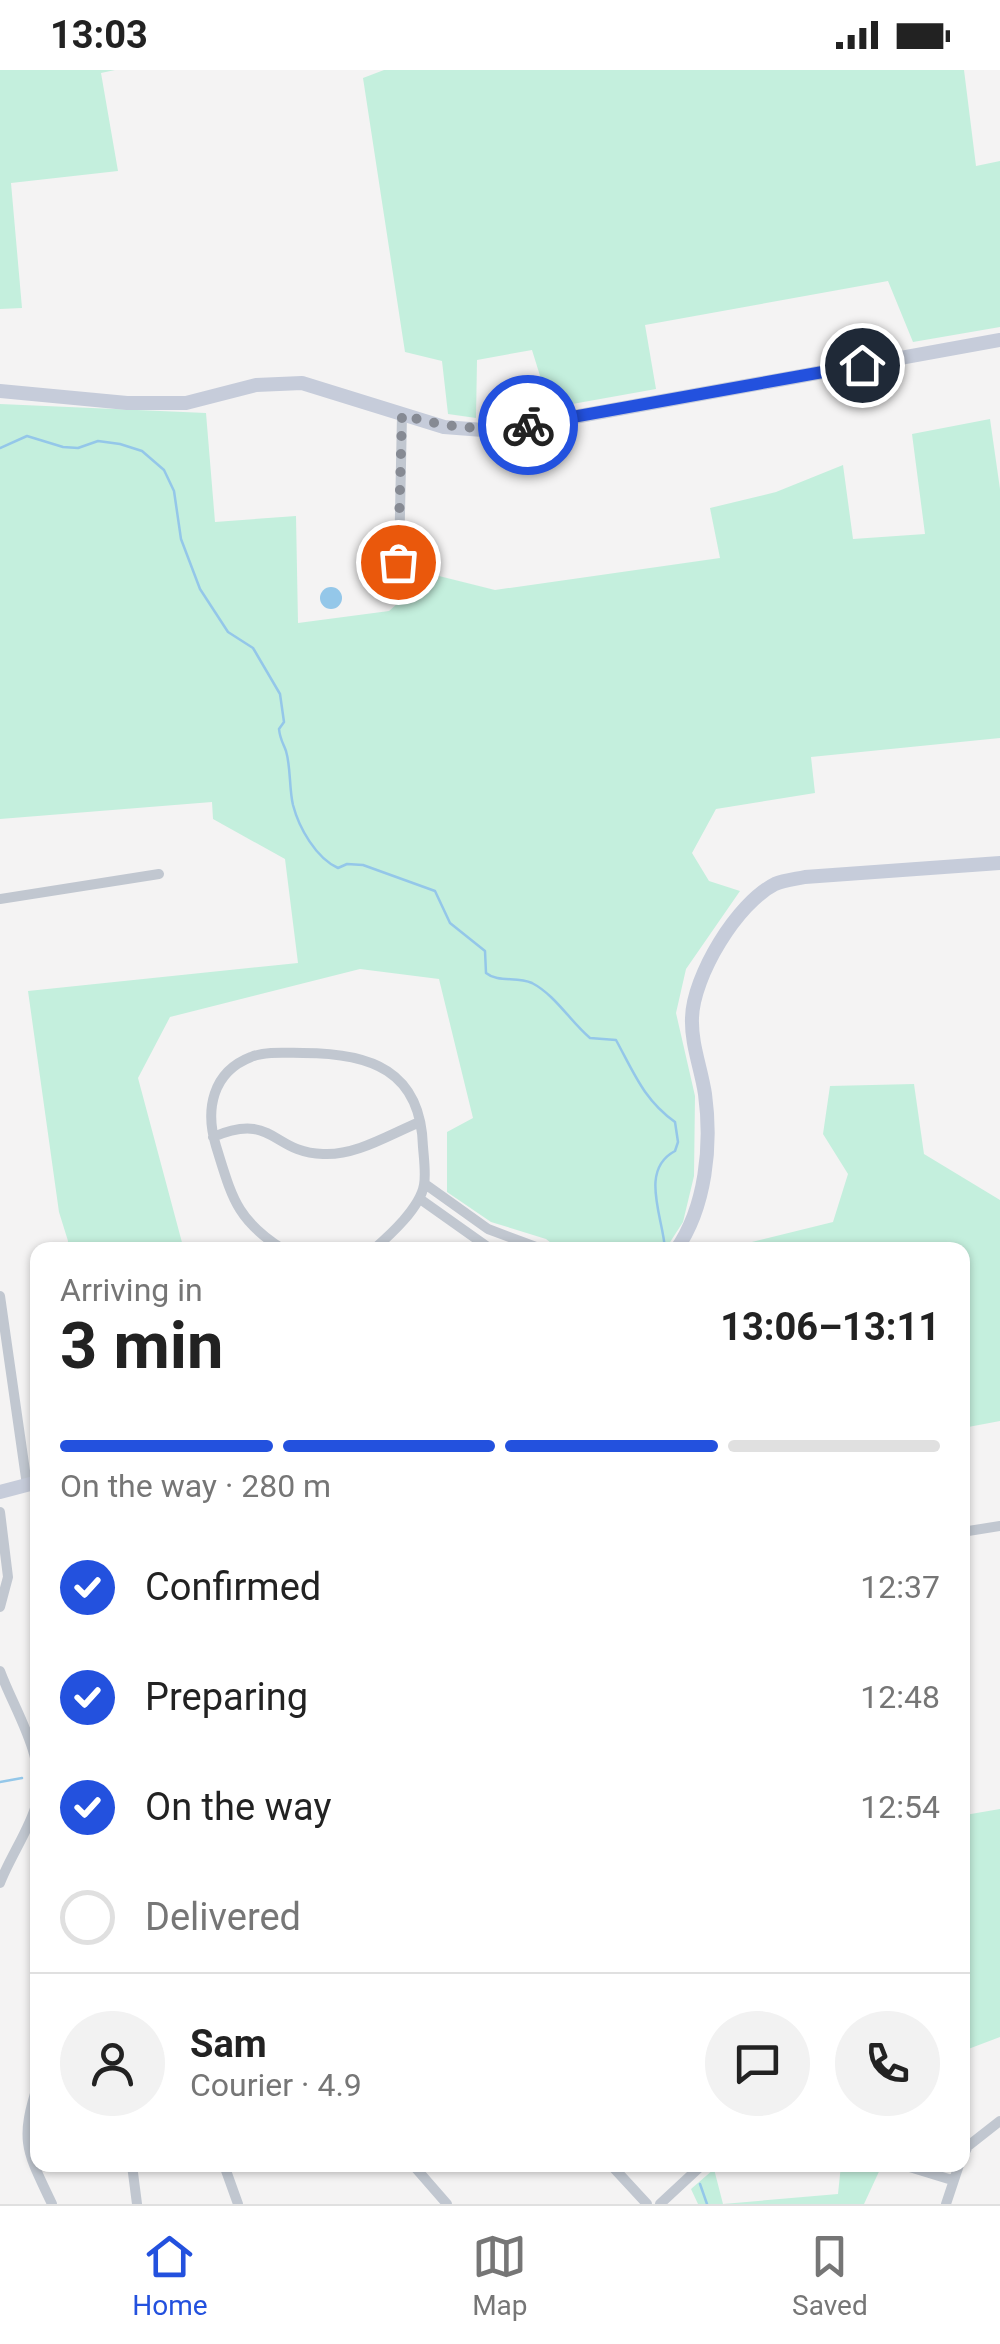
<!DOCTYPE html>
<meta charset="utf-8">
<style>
:root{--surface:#fff;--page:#f2f2f2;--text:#222;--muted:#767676;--line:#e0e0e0;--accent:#2351de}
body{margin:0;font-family:Roboto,sans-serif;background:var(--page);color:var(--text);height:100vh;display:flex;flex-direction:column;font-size:38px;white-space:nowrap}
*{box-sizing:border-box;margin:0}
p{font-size:32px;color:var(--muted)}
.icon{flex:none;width:55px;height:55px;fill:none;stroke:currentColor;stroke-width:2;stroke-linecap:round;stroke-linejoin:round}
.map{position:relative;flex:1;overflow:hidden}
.drawer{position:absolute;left:30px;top:1172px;width:940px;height:930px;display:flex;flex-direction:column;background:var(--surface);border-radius:20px;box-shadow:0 2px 8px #0004}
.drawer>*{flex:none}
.pin{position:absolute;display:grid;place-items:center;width:85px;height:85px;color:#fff;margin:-42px;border:5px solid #fff;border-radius:50%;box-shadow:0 2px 10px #0007}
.courier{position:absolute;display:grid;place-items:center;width:100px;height:100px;margin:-50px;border:8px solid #2351de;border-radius:50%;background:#fff;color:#222;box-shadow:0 2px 12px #0007}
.summary em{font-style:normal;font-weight:700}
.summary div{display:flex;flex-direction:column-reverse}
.summary{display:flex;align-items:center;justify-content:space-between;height:170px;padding:0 30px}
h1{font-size:65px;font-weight:700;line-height:75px}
.bar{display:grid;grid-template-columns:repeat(4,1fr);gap:15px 10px;align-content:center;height:120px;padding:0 30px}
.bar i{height:12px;border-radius:8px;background:var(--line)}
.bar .active{background:var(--accent)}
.bar p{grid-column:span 4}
.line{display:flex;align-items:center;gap:25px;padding:0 30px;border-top:2px solid var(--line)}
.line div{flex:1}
.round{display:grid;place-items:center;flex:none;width:105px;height:105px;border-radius:52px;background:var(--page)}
ol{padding:0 30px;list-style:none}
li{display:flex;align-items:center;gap:30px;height:110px}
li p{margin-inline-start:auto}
li .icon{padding:10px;border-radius:50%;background:var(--accent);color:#fff;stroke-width:4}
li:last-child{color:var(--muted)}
li i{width:55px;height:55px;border:5px solid var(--line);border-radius:50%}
.status{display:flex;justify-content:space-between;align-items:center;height:70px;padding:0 50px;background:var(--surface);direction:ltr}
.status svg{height:28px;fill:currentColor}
.menu{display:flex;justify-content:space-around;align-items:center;height:140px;border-top:2px solid var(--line);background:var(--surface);font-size:28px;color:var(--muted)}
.menu a{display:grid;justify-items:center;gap:5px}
.menu .active{color:var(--accent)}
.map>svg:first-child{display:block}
</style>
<div class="status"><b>13:03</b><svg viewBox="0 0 49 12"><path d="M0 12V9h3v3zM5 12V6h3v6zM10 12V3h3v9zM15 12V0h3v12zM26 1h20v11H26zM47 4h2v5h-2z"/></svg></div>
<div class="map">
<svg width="1000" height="2134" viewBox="0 0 1000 2134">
<rect width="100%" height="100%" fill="#f4f3f3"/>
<path fill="#c4efdd" d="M0 0H115L101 3 118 101 11 113 22 238 0 239Z
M384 0H964L976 96 1000 91V257L913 272 888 211 645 255 656 319 550 338 532 280 477 290 476 348 448 344 442 291 405 282 363 8Z
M0 334 206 343 215 452 296 446 298 553 389 541 431 504 495 520 720 488 710 438 776 422 843 395 853 469 925 464 912 364 990 349 1000 419V668L811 687 815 723 716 739 692 783 709 811 740 821 686 899 676 943 695 1026 694 1106 683 1152 665 1180H560L546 1169 491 1152 447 1122V1062L473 1048 439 909 360 899 170 947 138 1008 184 1180H92L86 1176 83 1180H66L68 1171 59 1142 28 921 298 893 285 789 213 749 212 732 0 749Z
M914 1014 924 1084 1000 1130V1351L963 1358 962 1180H719L833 1152 848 1104 823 1064 830 1016Z
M1000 1739V1967L963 1981 965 1745Z
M841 2095H882L864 2134H698L691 2119 714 2099 723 2134 838 2124Z"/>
<path fill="#94c7e9" d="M320 528a11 11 0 1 1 22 0a11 11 0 1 1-22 0Z"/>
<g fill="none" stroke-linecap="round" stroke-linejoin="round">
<path stroke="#94c7e9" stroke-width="2.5" d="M0 378 27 366 63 377 78 378 98 371 120 374 142 381 164 400 174 421 181 469 200 519 228 562 253 578 280 624 284 652 279 659C280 669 283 673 286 681 291 698 289 718 293 735 299 758 316 788 338 798L347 794 363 795 435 821 450 853 485 881 486 903C498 913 517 906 532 913 555 925 570 951 590 968L616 970C634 1003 644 1030 675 1052L678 1072 675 1081C639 1100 663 1147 665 1179
M0 1712 22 1708
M700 2114 707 2134"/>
<path stroke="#c1c7d0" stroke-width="10" d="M399 492 402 345
M0 829 159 804
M213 1067C274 1041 272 1083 323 1084 356 1086 390 1064 420 1052
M425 1114 488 1159 544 1180
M420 1129 492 1180
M284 1180C236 1150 232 1127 216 1076 205 1040 212 1002 251 987 265 981 287 983 303 983 370 983 421 1000 423 1077 424 1089 426 1104 424 1115 420 1138 390 1165 373 1180
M0 1226 27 1415
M0 1442 8 1507 0 1537
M962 1462 1000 1456
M0 1601C15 1642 48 1689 36 1735 30 1758 9 1789 0 1813
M38 2014C19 2072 27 2081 52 2134
M962 2088 968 2076 1000 2051
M132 2095 137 2134
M224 2095 238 2134
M413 2095 447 2134
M611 2095 647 2134
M903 2095 952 2110
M660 2134 702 2095
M946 2134 959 2095"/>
<path stroke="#c6ccda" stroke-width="14" d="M0 321 127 333H186L256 315 302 313 444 357 483 360 530 355 1000 270
M676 1180C706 1137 712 1075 705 1024 701 998 691 974 692 948 693 906 737 833 775 814 784 810 796 809 805 807L1000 793
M0 1422 38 1412"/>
</g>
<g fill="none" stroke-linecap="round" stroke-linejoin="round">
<path stroke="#868a93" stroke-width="10" stroke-dasharray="0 18" d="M398 492 402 345C449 358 479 361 528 355"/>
<path stroke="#2351de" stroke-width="12" d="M528 355 862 295"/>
</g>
</svg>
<div class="pin" style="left:398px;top:492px;background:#ea580c"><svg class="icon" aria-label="bag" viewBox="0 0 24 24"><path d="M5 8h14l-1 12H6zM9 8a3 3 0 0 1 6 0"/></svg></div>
<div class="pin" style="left:862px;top:295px;background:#1f2937"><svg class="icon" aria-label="home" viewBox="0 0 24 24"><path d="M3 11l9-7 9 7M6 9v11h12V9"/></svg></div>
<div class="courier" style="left:528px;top:355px"><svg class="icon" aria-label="bike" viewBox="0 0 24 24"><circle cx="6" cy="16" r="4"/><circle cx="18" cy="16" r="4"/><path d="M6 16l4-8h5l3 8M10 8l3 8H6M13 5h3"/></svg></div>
<section class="drawer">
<div class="summary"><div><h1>3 min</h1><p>Arriving in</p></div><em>13:06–13:11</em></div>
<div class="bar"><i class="active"></i><i class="active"></i><i class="active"></i><i></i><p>On the way · 280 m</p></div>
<ol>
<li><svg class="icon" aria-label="check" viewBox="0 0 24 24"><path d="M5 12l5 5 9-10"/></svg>Confirmed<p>12:37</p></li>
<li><svg class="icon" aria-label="check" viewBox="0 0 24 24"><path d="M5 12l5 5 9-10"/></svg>Preparing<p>12:48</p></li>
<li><svg class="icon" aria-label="check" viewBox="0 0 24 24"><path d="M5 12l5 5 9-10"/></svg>On the way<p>12:54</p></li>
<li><i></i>Delivered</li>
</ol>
<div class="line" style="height:180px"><a class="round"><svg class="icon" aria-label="person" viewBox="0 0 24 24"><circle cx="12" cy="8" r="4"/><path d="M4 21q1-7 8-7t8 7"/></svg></a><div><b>Sam</b><p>Courier · 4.9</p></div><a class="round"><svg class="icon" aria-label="chat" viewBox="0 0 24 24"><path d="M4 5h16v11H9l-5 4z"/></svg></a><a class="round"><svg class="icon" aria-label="phone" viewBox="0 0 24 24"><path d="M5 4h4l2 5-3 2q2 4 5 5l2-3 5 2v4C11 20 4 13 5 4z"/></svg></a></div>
</section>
</div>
<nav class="menu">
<a class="active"><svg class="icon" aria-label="home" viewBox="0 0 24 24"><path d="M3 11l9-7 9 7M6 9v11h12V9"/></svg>Home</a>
<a><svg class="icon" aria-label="map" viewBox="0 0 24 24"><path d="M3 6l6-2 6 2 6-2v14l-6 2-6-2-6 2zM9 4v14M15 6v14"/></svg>Map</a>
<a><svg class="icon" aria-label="saved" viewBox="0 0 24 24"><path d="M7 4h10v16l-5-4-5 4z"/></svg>Saved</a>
</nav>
